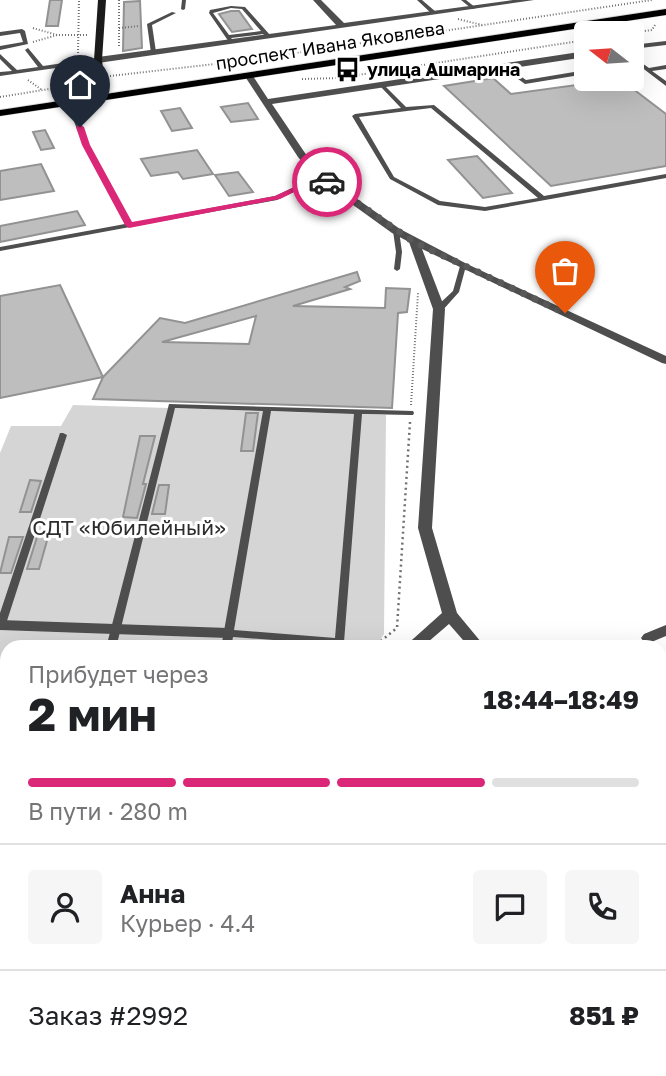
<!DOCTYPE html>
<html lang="ru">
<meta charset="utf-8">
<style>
:root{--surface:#fff;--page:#f6f6f6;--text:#202124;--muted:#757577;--line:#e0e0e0;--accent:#db2777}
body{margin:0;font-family:"Golos Text",sans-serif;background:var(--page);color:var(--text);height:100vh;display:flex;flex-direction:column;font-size:26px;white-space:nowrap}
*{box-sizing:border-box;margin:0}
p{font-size:23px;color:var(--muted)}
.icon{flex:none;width:38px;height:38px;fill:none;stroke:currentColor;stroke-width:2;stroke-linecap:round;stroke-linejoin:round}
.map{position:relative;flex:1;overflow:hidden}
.panel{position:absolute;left:0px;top:640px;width:667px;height:436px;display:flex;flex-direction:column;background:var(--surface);border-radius:21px 21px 0 0;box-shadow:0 7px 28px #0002}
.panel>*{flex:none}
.needle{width:46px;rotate:287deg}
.buttons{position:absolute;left:574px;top:21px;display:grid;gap:14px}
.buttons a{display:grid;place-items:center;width:70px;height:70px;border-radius:7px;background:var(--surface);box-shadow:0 7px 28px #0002;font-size:35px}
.pin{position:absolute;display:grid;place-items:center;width:60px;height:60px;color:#fff;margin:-72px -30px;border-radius:50% 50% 50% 0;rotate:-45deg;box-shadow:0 0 7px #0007}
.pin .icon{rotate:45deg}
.courier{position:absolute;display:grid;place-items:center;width:70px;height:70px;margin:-35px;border:5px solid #db2777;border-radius:50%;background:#fff;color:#222;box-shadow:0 2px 9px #0007}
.headline em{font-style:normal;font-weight:700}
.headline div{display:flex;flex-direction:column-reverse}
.headline{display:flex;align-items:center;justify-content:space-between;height:119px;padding:0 28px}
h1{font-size:46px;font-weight:700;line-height:52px}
.bar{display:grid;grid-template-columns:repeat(4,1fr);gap:10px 7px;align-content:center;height:84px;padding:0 28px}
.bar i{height:9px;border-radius:5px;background:var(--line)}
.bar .on{background:var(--accent)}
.bar p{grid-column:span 4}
.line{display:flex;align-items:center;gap:18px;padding:0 28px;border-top:2px solid var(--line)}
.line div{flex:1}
.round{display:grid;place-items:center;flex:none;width:74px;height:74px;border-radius:7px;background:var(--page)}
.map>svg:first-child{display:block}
</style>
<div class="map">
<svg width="666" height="1076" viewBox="0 0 666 1076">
<rect width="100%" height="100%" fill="#fff"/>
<path fill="#d5d5d5" d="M73 405 386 415 384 634 376 647 7 648V1069H325L326 1076H0V453L11 426H61Z"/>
<path fill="#bebebe" stroke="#929292" stroke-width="2" fill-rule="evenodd" d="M50 0H62L58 26H46Z
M140 1 142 48 123 51 124 2Z
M231 11H239L252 29 232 32 219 14Z
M493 78 511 94 620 79 666 114V166L551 186 444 86Z
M248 103 258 119 231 122 221 107Z
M180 108 192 128 172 131 161 111Z
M45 130 54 148 41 150 33 132Z
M197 150 213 174 183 179 178 172 151 176 141 159Z
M477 156 512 193 483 198 448 160Z
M41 164 54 191 0 200V171Z
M238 172 253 192 229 196 215 175Z
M77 211 85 225 0 242V226Z
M357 272 360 281 345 287 350 289 293 306 385 308 386 288 410 289 407 312 398 313 392 408 93 399 103 377 160 318 185 323ZM256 316 249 344 162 342Z
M60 285 103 377 0 398V296Z
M246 413H258L253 451H241Z
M140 436H155L143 484H146L137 518 123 517Z
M30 480 41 481 31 512H20Z
M159 485H169L165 514H152Z
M9 537H23L11 573H0Z
M37 537H48L39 569H27Z"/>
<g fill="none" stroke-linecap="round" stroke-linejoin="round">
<defs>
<path id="primary" d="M666 9V15L0 116V110Z"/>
</defs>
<use href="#primary" stroke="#dbdbdb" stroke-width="1"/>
<path stroke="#707070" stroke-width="2" stroke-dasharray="1 2" stroke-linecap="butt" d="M119 0V47
M458 19 482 25
M33 28 57 35H88
M119 28 140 26
M630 33 652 30 655 25
M33 42 57 35
M78 53 79 0
M371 68 386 70
M110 76 241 61 652 0
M302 79 338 78 586 40
M28 80 42 90
M0 97 68 86 79 80V73
M411 405 418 293"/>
<path stroke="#707070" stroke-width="2.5" stroke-dasharray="2 3.5" stroke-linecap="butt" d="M372 648 397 628 410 422"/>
<path fill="#4e4e4e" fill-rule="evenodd" d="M182 0H186L185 9 183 10 181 9Z
M417 0H422L436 12V14H432Z
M461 0H466L476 8 472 9Z
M231 6 245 7 270 35V37H266L263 34 231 38 234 41 229 42 209 13 210 10ZM231 8 242 9 261 31 229 35 213 13Z
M172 12 176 13 152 25 156 52 151 53 147 24Z
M22 29 25 31 28 44 0 50V46L23 42 20 33 0 36V32Z
M28 48 43 66 98 58 101 60 98 62 0 76V72L12 71 0 59V54L17 70 38 67 25 50Z
M632 56 649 68 666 65V69L652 71 666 81V86L632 60Z
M505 65 526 80 586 70V74L525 84 503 68 502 67Z
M382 83 406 107 434 105 544 196 666 174V178L485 211 438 205 390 179 352 116 355 114 401 108 380 86 379 85ZM431 108 538 198 485 207 440 201 394 177 359 117Z
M70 101 73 103 89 145 131 223 275 196 318 176 323 177 277 200 0 251V247L125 224 83 145 67 103Z
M396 229 399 231 402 252 400 269 397 271 394 269 396 252 393 231Z
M463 264 466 266 459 292 442 311H436V307L453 291 460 266Z
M169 404 413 411 414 413 413 415H410L362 414 344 642 342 644 339 645 233 637 231 648H221L263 411 175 408 116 648H106ZM271 411 354 414 335 638 234 630Z
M60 433H63L67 435 5 627 3 629 0 630V613Z
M7 1065V1069H17L15 1076H3Z
M153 1069H165L164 1076H152Z
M295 1069H307V1076H295Z"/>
<path fill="#4e4e4e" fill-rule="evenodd" d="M313 0H321L344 23 513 0H534L98 63 94 60 98 57 336 25Z
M583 22H589L603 33H594L583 26Z
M666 41V45L632 49V45Z
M586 51V57L272 104 305 153 323 175 400 229 467 264 666 356V364L662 363 422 249 445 309 432 528 457 613 486 648H470L449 624 421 648H403L442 613 418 528 433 309 409 242 392 233 317 179 298 157 244 75 251 73 268 99Z
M0 620 228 628 233 629 236 633 233 637 228 638 0 630Z
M666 625V636L649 643 644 642 641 638 644 634Z
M660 842 666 844V863L660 861Z
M372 1069H393L396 1076H375Z"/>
<path fill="#1b1b1b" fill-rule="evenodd" d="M98 0H106L102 60 105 89 101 92 97 89 94 60Z"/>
<use href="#primary" fill="#000" fill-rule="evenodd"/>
</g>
<path fill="#db2777" d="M80 124 84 127 90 145 132 222 275 196 320 175 331 182 327 185 319 180 280 199 129 228 125 225 82 145 76 127Z"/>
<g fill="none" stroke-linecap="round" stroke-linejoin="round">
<path stroke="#595959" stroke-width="7" stroke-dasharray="0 12.6" d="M327 182 414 242 565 313"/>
</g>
<defs>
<symbol id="bus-bare" viewBox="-9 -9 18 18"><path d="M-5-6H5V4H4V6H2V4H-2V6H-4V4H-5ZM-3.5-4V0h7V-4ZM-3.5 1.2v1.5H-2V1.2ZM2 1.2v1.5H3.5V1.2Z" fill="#000" stroke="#fff" stroke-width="2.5" paint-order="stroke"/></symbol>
</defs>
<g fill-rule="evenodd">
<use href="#bus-bare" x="330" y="52" width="35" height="35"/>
</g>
<g text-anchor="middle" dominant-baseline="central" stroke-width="6" stroke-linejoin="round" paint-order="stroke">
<g font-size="18" fill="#000" stroke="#fff">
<text transform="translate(330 45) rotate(-9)">проспект Ивана Яковлева</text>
</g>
<g font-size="18" font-weight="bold" fill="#000" stroke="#fff" text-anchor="start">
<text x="367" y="69">улица Ашмарина</text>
</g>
<g font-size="21" fill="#2c2c2c" stroke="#fff">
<text x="129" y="527">СДТ «Юбилейный»</text>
</g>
</g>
</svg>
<div class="buttons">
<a><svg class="needle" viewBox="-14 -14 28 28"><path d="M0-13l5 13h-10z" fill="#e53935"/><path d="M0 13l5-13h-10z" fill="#757577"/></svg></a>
</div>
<div class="pin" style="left:565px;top:313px;background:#ea580c"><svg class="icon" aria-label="bag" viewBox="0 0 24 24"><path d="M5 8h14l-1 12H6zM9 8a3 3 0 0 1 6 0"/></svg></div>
<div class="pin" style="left:80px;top:127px;background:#1f2937"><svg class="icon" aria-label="home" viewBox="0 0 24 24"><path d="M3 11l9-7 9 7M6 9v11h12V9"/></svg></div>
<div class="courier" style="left:327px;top:182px"><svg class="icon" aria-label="car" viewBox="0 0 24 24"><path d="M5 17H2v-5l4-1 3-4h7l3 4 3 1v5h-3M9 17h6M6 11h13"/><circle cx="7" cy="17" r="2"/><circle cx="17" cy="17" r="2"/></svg></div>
<section class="panel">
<div class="headline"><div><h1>2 мин</h1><p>Прибудет через</p></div><em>18:44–18:49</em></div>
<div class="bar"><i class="on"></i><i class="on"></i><i class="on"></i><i></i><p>В пути · 280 m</p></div>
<div class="line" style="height:126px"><a class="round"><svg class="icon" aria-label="person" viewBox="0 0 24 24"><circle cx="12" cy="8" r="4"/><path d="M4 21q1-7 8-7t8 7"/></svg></a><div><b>Анна</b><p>Курьер · 4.4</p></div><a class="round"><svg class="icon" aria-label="chat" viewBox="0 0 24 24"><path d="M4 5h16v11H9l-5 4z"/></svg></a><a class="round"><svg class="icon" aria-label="phone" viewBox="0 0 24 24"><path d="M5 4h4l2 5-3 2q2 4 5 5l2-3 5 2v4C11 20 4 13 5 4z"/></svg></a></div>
<div class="line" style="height:91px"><div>Заказ #2992</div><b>851 ₽</b></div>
</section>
</div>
